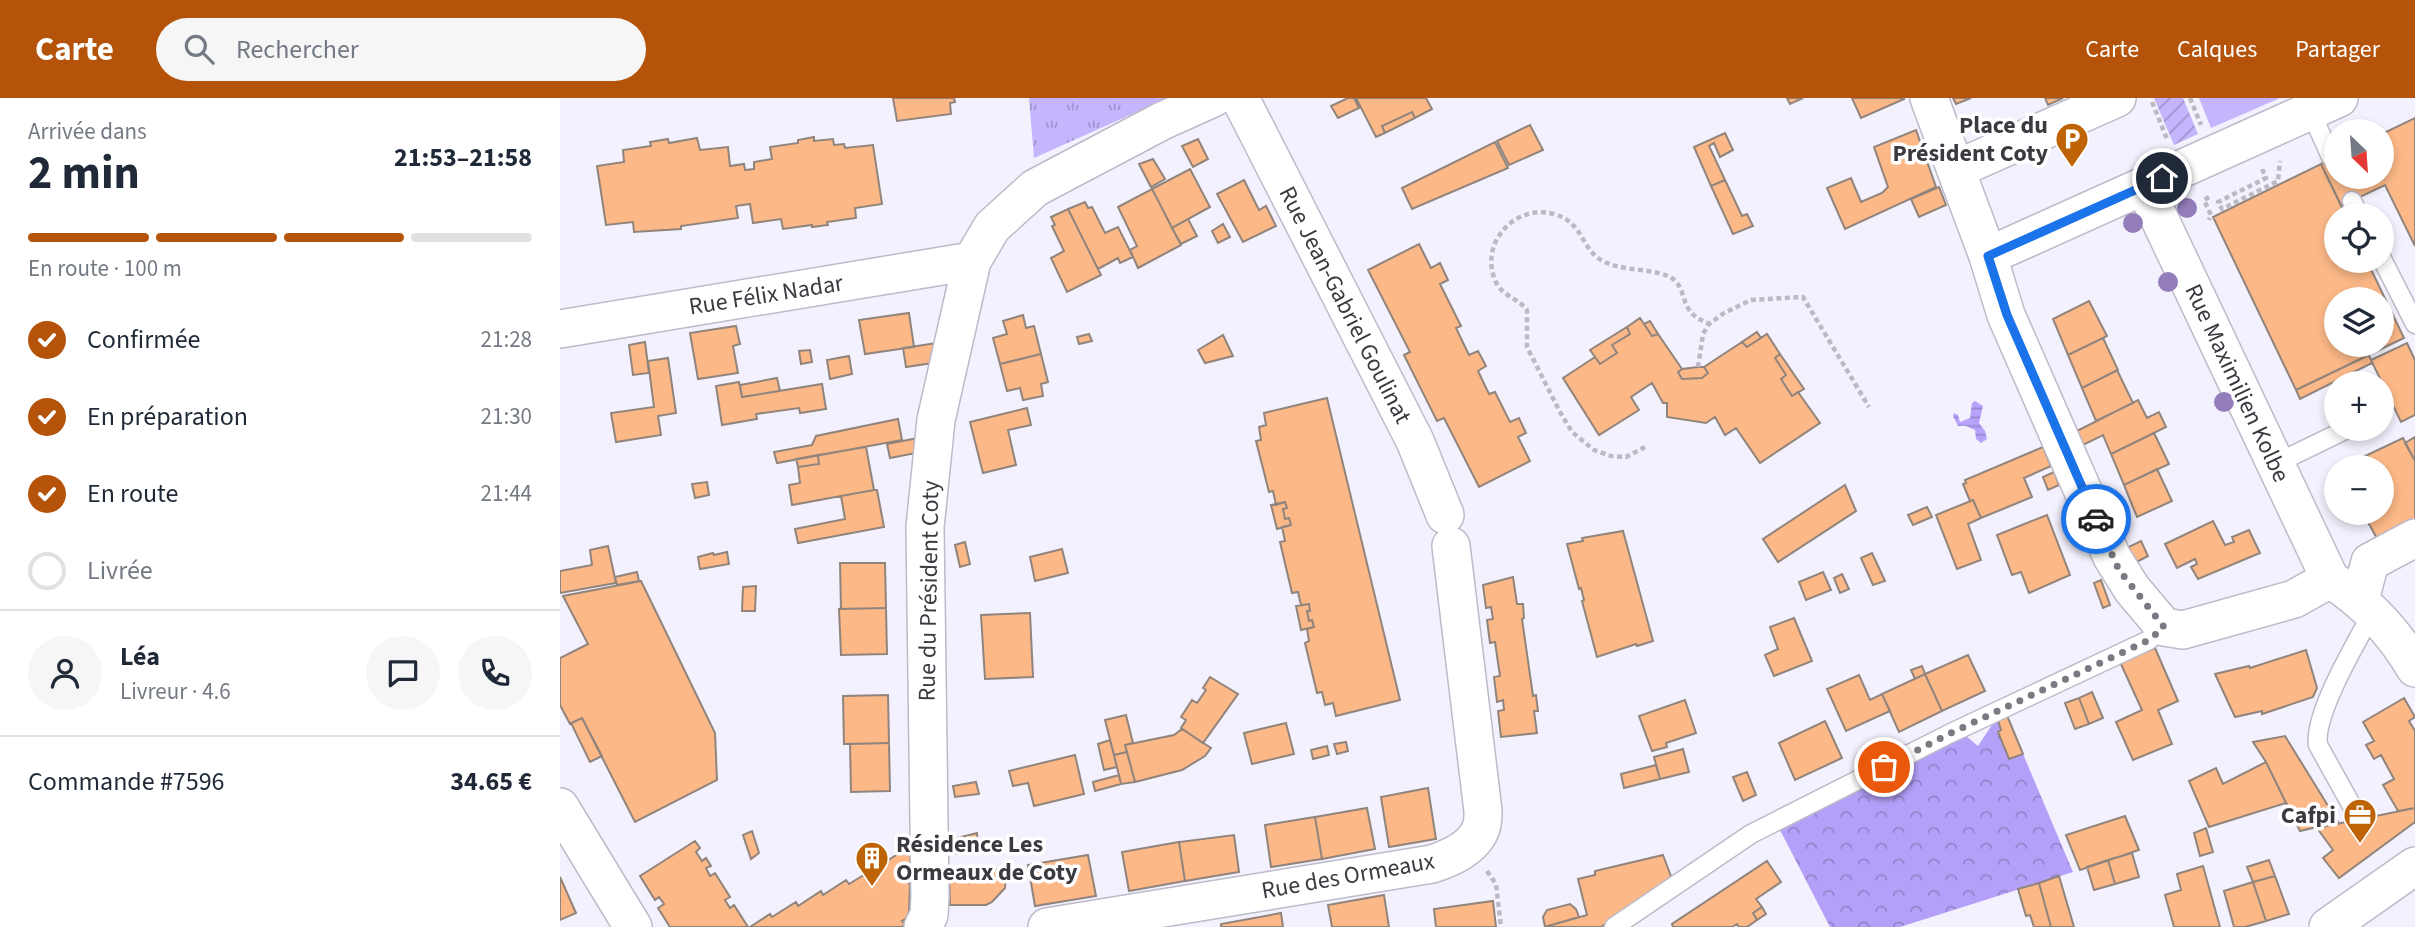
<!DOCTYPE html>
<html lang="fr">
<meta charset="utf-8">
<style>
:root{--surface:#fff;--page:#f6f6f7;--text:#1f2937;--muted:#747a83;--line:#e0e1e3;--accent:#b45309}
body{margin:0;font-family:"Source Sans 3",sans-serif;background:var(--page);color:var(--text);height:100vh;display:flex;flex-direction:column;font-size:26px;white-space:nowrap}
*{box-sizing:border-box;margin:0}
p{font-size:23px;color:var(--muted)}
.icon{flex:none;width:38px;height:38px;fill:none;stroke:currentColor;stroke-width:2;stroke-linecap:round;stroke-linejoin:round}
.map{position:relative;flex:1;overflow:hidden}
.panel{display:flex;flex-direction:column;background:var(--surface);width:560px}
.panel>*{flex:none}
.needle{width:46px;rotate:155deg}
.fabs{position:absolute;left:1764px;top:21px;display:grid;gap:14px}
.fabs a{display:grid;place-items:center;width:70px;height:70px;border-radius:50%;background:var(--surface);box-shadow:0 4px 10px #0003;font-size:35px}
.pin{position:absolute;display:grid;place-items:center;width:60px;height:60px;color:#fff;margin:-30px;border:4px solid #fff;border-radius:50%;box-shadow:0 2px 7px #0007}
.courier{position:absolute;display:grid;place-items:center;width:70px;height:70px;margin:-35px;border:5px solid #1a73e8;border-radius:50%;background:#fff;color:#222;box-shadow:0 2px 9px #0007}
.headline em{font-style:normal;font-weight:700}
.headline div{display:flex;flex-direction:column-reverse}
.headline{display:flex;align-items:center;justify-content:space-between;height:119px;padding:0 28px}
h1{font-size:46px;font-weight:700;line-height:52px}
.bar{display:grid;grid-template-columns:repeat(4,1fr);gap:10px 7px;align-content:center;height:84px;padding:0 28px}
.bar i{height:9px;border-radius:5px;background:var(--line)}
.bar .current{background:var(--accent)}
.bar p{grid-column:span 4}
.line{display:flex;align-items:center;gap:18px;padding:0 28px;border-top:2px solid var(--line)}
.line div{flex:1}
.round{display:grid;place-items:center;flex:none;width:74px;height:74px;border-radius:37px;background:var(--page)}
ol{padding:0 28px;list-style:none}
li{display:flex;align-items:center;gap:21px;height:77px}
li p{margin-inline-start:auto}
li .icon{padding:7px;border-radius:50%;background:var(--accent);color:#fff;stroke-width:4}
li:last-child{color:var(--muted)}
li i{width:38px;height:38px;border:4px solid var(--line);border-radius:50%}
header{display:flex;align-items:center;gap:42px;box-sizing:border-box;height:98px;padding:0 35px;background:var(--accent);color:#fff}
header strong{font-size:33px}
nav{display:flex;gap:38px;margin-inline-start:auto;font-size:24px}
.search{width:490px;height:63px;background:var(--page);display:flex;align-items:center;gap:18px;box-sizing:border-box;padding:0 24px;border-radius:38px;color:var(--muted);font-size:26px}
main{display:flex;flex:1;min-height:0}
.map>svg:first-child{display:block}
</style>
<header>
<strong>Carte</strong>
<div class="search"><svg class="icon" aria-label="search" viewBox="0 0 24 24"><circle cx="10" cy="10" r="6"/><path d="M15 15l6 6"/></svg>Rechercher</div>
<nav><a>Carte</a><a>Calques</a><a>Partager</a></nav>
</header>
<main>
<section class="panel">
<div class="headline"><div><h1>2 min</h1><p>Arrivée dans</p></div><em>21:53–21:58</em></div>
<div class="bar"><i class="current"></i><i class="current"></i><i class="current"></i><i></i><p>En route · 100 m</p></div>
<ol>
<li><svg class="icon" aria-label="check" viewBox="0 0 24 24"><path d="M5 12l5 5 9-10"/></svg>Confirmée<p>21:28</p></li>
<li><svg class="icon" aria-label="check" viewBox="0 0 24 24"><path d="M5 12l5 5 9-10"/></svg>En préparation<p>21:30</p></li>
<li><svg class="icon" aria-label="check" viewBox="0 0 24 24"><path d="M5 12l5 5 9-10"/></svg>En route<p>21:44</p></li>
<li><i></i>Livrée</li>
</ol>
<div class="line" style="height:126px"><a class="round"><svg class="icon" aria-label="person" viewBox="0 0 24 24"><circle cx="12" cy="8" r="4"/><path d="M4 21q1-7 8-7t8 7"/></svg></a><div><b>Léa</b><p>Livreur · 4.6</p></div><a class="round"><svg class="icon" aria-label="chat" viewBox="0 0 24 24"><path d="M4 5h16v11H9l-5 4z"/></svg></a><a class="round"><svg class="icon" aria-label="phone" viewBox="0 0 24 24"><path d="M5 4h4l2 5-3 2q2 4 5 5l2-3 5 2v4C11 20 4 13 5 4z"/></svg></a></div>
<div class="line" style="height:91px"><div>Commande #7596</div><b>34.65 €</b></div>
</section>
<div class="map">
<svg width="1855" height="829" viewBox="0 0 1855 829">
<defs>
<pattern id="forest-crowns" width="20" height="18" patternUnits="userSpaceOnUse" patternTransform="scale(1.75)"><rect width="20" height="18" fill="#b5a0f9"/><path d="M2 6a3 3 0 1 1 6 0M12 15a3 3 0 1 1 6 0" fill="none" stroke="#9483cb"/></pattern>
<pattern id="park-tufts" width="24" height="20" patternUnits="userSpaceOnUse" patternTransform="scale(1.75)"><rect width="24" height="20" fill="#c4b5fd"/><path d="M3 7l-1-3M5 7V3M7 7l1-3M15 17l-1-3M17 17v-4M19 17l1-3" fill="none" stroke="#a094ce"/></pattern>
<pattern id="garden-furrows" width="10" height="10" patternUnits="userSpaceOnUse" patternTransform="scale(1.75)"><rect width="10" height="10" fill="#c4b5fd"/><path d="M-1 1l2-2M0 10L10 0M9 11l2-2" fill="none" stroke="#a094ce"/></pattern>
<pattern id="water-rules" width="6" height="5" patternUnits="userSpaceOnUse" patternTransform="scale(1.75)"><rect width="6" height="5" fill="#b7a3fc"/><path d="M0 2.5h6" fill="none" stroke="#9686cd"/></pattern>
</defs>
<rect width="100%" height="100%" fill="#f3f1fd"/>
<path fill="#c4b5fd" d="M1639 0H1720L1651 30Z"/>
<path fill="url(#forest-crowns)" d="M1437 619 1441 632 1438 634 1449 660 1463 656 1513 774 1340 829H1270L1219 730 1406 638 1418 648Z"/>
<path fill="url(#park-tufts)" d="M469 0H608L474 60Z"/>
<path fill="url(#garden-furrows)" d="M1594 0H1623L1638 36 1614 47Z"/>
<path fill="url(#water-rules)" d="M1415 303 1423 308 1419 325 1425 333 1427 341 1421 345 1416 341 1415 332 1406 328H1398L1393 318 1394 315 1398 317 1400 324 1410 320 1412 305Z"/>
<path fill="#fcb887" stroke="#91847c" stroke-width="2" fill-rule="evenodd" d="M333 0H394L395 4 390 5 391 16 337 23Z
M788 0H794L799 10 778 20 771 8Z
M796 0H866L872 11 855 20 852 14 822 28 825 35 816 39Z
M1227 0H1243L1230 6Z
M1292 0H1344V1L1301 20Z
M1393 0H1411L1396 6Z
M1485 0H1503L1488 7Z
M852 14 855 20 825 35 822 28Z
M1855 20V148L1825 87 1781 108 1761 66 1776 58V79H1822V36Z
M970 27 983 52 949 67 937 43Z
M1356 32 1376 89 1285 131 1267 90 1291 80 1301 104 1322 95 1328 89 1314 49Z
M1165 35 1173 52 1160 59 1154 45 1149 48 1165 82 1151 88 1134 49Z
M254 39V43L273 41 274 47 284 46 285 50 313 47 322 106 295 110 296 120 267 124 268 127 252 129V127L223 131 221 121 193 125 190 106 176 108 178 120 121 128V131L74 134 73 124 46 127 37 68 64 64 63 52 91 48 90 44 108 41 109 45 137 40 140 52 168 49 170 68 184 66 185 72 194 71V64L212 61 210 49 238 45V42Z
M638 41 648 61 633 69 622 48Z
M935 44 948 70 852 111 842 90Z
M593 61 605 81 591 89 579 66Z
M1761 66 1786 117H1776V163H1807L1844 240 1736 292 1653 119ZM1776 201H1822V247H1776Z
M630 71 650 109 612 130 592 91Z
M684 82 699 112 706 108 716 128 683 144 657 96Z
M1165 82 1182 118 1187 116 1193 128 1173 136 1151 88Z
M1379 89 1386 107 1359 119 1351 101Z
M592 91 621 147 578 170 570 152 577 148 558 109Z
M525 104 528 110 532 109 545 135 558 129 573 159 560 165 558 160 538 171 508 111Z
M508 111 541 177 507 194 491 160 504 153 492 128 495 127 491 119Z
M628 121 637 138 621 146 612 130Z
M663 126 670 139 658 145 652 133Z
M859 146 871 170 880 165 888 182 880 186 901 228 896 230 909 257 918 253 926 268 918 273 929 296 935 294 950 324 959 320 966 335 958 339 970 363 919 389 884 320 877 323 844 257 850 254 808 172Z
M1529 203 1547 238 1508 257 1493 221Z
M349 215 354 249 305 256 299 222Z
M463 217 466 230 474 228 481 256 440 266 433 240 447 236 443 223Z
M1080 220 1092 238 1098 236 1122 271 1118 274 1122 281 1142 280 1148 275 1144 269 1182 244 1187 249 1207 236 1220 256 1215 260 1226 277 1221 281 1232 298 1238 294 1260 325 1200 365 1176 330 1165 337 1155 319 1146 325 1107 319V305H1103L1092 285 1071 299 1079 312 1039 337 1003 280 1035 259 1040 266 1057 255 1052 247 1070 236 1067 229Z
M1090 223 1098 236 1092 238 1084 226Z
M176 228 180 246 173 248 178 275 138 281 130 235Z
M1067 229 1070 236 1052 247 1057 255 1040 266 1030 252Z
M1197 234 1201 240 1187 249 1182 244Z
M529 236 532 243 519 246 517 239Z
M663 237 673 258 645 265 638 252Z
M1543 240 1558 272 1522 290 1508 257Z
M85 244 89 275 73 277 69 247Z
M377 245 372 265 346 269 343 250Z
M1847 245 1855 262V317L1841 324 1811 262Z
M250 252 252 264 241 266 239 253Z
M481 256 488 284 481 286 483 298 463 302 460 290 447 293 440 266Z
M1220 256 1244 291 1232 298 1221 281 1226 277 1215 260Z
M1809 257 1812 265 1740 301 1736 292Z
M289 258 292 276 270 281 267 262Z
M108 260 116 315 98 318 101 337 56 344 51 315 94 309 88 263Z
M1138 269H1144L1148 275 1142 280 1122 281 1118 274 1122 271Z
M1557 272 1573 305 1536 323 1522 290Z
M217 280 220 293 182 299 180 287Z
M179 284 182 299 262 286 266 311 240 315 239 310 196 316 197 321 162 327 156 288Z
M767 300 840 602 776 618 773 605 765 607 762 594 757 595 745 545 749 543 747 531 754 529 752 522 749 523 747 513H750L749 506 741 507 738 494 732 495 720 444 725 443 722 429 731 427 729 420 725 421 723 411 727 410 725 404 716 407 713 393 709 394 696 343 701 342 699 329 706 327 704 315Z
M1578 302 1587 320 1599 314 1606 329 1551 356 1543 337 1517 350 1511 336Z
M467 310 471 327 448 332 456 367 423 375 410 324Z
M338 321 342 342 217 365 214 354 252 347 256 338Z
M1594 335 1609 366 1564 387 1551 356Z
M1855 339V363L1845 345Z
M358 340 356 355 330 360 327 346Z
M1843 340 1855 363V425L1820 446 1803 415H1822V369H1782Z
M306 349 314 392 232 407 229 387 240 385 238 369 259 366 258 357Z
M1483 349 1491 368 1464 380 1472 399 1421 420 1413 402 1410 403 1403 386 1406 385 1405 382Z
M258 357 259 366 238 369 236 361Z
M1597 371 1612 403 1577 419 1564 387Z
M1494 374 1499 387 1488 392 1483 379Z
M147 384 149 397 135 400 132 386Z
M1285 387 1296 413 1218 464 1203 441Z
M314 392H317L324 429 238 445 235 431 285 421 281 398Z
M1413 402 1421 420 1408 426 1421 462 1397 471 1376 417Z
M725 404 727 410 723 411 725 421 729 420 731 427 717 431 711 407Z
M1367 409 1372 419 1353 427 1348 417Z
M1487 417 1510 477 1469 495 1461 474 1452 477 1437 437Z
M1653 423 1665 447 1674 444 1672 439 1689 432 1700 455 1638 481 1631 469 1637 466 1635 461 1617 470 1605 446Z
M1063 433 1093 543 1077 548 1076 546 1037 559 1022 503 1024 502 1021 490 1019 491 1007 446 1023 443 1022 440Z
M1581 443 1588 458 1571 467 1560 453Z
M405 444 410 466 400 469 395 447Z
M48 448 56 485 0 495V473L32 467 30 452Z
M502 451 508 475 475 483 470 459Z
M167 454 169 466 140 471 138 459 153 455 154 457Z
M1312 455 1325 483 1313 487 1301 460Z
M280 465H325L326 510 281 511Z
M77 474 79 483 57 487 55 479Z
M1263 474 1271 492 1246 502 1239 484Z
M1282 476 1289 491 1280 495 1274 480Z
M953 479 957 506H963L964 520 962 521 973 598 976 597 978 613H974L977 635 941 639 938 613 944 612 943 602 937 604 934 579 940 578 935 544 930 545 927 522 933 521 931 509 926 510 923 487Z
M1541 482 1550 507 1543 510 1534 485Z
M81 483 155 635 157 682 75 724 22 620 10 626 0 607V560L28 546 3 498Z
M196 488 195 513H182L183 489Z
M749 506 750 513H747L749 523 752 522 754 529 741 532 736 508Z
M326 510 327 556 281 557 279 511Z
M470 515 473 579 425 581 421 517Z
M1234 520 1252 563 1214 578 1205 557 1218 551 1210 529Z
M1595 550 1618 603 1598 612 1612 646 1573 662 1556 624 1582 612 1560 564Z
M1746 552 1757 590 1753 599 1702 616V613L1675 619 1655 576 1689 568 1690 570Z
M1408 557 1425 593 1382 613 1365 576Z
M1362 568 1365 576 1355 581 1351 572Z
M1365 576 1382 613 1339 634 1322 596Z
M1299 577 1310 602 1322 596 1330 613 1286 633 1267 591Z
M650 579 678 596 643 645 621 630 626 622 621 619 632 602 637 605 646 592 643 590Z
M1532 594 1543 620 1529 626 1519 600Z
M328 597 329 645 284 646 283 598Z
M1519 600 1529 626 1515 631 1505 605Z
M1844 600 1855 619 1849 623 1855 633V710L1838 713 1823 687 1834 681 1821 657 1814 661 1806 647 1814 643 1803 624Z
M1125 602 1136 635 1106 645 1107 649 1092 653 1079 618Z
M1446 615 1463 656 1449 661 1438 634 1441 632 1437 619Z
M566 617 573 645 565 647 567 654 554 657 545 622Z
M22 620 42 658 30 664 11 625Z
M1265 623 1282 660 1235 682 1219 645Z
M726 625 734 656 692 666 684 635Z
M622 631 651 650 645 658 622 672 575 684 565 647 614 637Z
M1725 638 1778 724 1740 733 1706 664 1693 644Z
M550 642 557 669 544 672 538 646Z
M1323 642 1330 649V658L1310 667 1302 652Z
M786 644 788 653 777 656 774 646Z
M329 645 330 693 291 694 290 646Z
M767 648 769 657 753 661 751 652Z
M1123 651 1129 674 1100 681 1094 659Z
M567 654 575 684 561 686 554 657Z
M515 657 524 696 474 708 468 685 453 688 449 673Z
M1706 664 1726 705 1649 729 1629 683 1656 670 1663 686Z
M1096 667 1100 681 1064 690 1061 676Z
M1187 674 1196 697 1183 703 1173 679Z
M559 677 561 686 535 693 533 684Z
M416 684 419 696 395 699 393 688Z
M868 690 876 741 829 749 821 699Z
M807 710 815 751 762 761 755 719Z
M1855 710V724L1779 780 1763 760 1773 752 1757 730Z
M1565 718 1579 752 1520 772 1506 737Z
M755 719 762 761 711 769 705 727Z
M1646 730 1653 754 1640 758 1634 735Z
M192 733 199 755 191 761 183 737Z
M417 735 418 755 392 756 393 741Z
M674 737 679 774 625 783 619 744Z
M135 743 140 750 136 754 142 763 146 760 151 768 146 770 150 778 155 775 170 799 165 802 170 810 174 807 188 829H110L98 810 104 806 99 799 95 802 80 778Z
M619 744 625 783 569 793 562 754Z
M351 750 350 777 345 780 350 787 349 813 348 819 342 823 345 827 341 829H190L210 816 212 819 236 804 238 808 261 793 263 797 286 782 289 786 343 753 344 756Z
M1572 755 1579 779 1555 786 1548 762Z
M528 757 536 798 475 808 468 767Z
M1103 757 1112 781 1041 829H984L1027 817 1018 781 1035 777V773Z
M1548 762 1555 786 1534 792 1527 769Z
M1709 762 1715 778 1693 784 1687 769Z
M1207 763 1221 784 1196 801 1202 809 1193 815 1197 822 1187 829H1179L1177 826 1172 829H1113L1112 826Z
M1643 768 1660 829H1614L1605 797 1621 792 1617 776Z
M447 771 445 790 432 804 426 807H390L389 774Z
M1499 778 1514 829H1491L1479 785Z
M1715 778 1729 816 1706 823 1693 784Z
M0 779 16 815 0 822Z
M1693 784 1706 823 1685 829H1674L1664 793Z
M1479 785 1491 829H1474L1470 817 1466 818 1458 791Z
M824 797 829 829H772L768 807Z
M933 803 936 829H876L874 811Z
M1010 806 1016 811 1019 819 985 829 983 819 987 812Z
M1202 809 1206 816 1197 822 1193 815Z
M721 815 723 829H661V826Z"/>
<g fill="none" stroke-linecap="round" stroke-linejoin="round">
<defs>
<path id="service" d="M1750 12 1771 59
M1792 103 1799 117
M1822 161 1855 226
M1715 366 1787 331
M1793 710 1758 647C1753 617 1797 543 1813 514
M1054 829 1191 736 1391 635 1589 542 1604 529"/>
<path id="minor" d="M680 0 855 343 885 417
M1369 0 1428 158 1446 217 1552 459 1572 491 1604 529 1623 532 1734 501 1770 481
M1397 71 1557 0
M1584 88 1770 481
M1428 158 1779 0
M0 231 412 163
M1770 481C1806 504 1834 534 1855 570
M1800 502 1810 464 1855 440
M0 709 73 829
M363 829 369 817 370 799 365 429 376 322 412 163 432 129 475 90 602 23 653 0
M487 829 872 766C890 760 914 750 921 730 923 725 923 718 923 713L891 448
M1768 829 1855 768"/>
</defs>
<use href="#service" stroke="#bdbac9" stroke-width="21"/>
<use href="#minor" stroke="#bdbac9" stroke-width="40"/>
<path stroke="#bbbac4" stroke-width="4.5" stroke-dasharray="5 3.5" stroke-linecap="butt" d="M1630 0 1641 27
M1592 4 1607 41
M1701 74 1703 73 1706 80 1658 104 1662 111 1718 83 1720 63
M1649 99 1644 102 1651 117 1649 122
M1138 269 1143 236 1149 226 1164 215 1191 202 1243 199 1309 309
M1085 349 1066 359 1051 358 1034 352 1012 334 1000 314 967 249V212C958 200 942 198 936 184 918 147 954 105 994 116 1022 124 1020 146 1038 160 1057 174 1089 169 1110 179 1123 186 1122 200 1128 210 1133 219 1141 222 1149 226
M927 773 936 786 941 829"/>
<use href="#service" stroke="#fff" stroke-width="18"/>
<use href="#minor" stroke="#fff" stroke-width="37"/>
</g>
<g fill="#937dba">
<circle cx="1627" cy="110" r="10"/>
<circle cx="1573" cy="125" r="10"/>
<circle cx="1608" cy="184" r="10"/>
<circle cx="1664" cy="304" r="10"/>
</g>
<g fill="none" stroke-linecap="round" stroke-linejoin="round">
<path stroke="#7b7a82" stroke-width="7" stroke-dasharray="0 12.6" d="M1324 669 1391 635 1589 542 1604 529 1559 472 1536 421"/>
<path stroke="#1a73e8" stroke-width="9" d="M1536 421 1447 217 1428 158 1602 80"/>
</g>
<defs>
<symbol id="parking-pin" viewBox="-11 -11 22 30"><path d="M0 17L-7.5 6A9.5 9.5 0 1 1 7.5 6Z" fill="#be6406" stroke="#fff"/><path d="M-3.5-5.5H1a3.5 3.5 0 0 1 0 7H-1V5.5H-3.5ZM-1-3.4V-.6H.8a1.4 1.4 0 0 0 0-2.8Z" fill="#fff"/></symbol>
<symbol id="office-pin" viewBox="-11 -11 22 30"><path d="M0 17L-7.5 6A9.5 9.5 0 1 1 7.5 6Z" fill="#be6406" stroke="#fff"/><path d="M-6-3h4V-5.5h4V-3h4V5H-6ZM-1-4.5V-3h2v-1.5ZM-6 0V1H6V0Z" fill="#fff"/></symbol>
<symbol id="building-pin" viewBox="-11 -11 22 30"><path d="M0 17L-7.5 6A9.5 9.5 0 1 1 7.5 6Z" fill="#be6406" stroke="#fff"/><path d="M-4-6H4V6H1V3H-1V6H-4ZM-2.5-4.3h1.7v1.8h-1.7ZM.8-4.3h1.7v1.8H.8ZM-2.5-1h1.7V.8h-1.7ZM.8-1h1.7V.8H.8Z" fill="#fff"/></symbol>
</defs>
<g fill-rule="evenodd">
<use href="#parking-pin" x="1493" y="22" width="38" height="52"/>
<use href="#office-pin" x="1781" y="698" width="38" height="52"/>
<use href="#building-pin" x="293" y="741" width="38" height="52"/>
</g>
<g text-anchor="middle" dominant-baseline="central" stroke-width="7" stroke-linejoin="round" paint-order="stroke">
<g font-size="24" font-weight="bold" fill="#3b3a40" stroke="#fff" text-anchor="end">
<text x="1488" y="27">Place du<tspan x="1488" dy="28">Président Coty</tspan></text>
<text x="1776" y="717">Cafpi</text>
<text x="336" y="746" text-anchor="start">Résidence Les<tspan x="336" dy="28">Ormeaux de Coty</tspan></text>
</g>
<g font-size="24" fill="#3b3a40" stroke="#fff">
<text transform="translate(206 197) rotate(-9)">Rue Félix Nadar</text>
<text transform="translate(785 207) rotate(63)">Rue Jean-Gabriel Goulinat</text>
<text transform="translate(1677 285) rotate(65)">Rue Maximilien Kolbe</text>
<text transform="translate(369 493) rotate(-89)">Rue du Président Coty</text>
<text transform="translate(788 778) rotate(-10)">Rue des Ormeaux</text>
</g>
</g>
</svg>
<div class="fabs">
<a><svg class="needle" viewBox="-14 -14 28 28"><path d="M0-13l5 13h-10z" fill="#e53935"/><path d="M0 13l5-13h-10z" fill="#747a83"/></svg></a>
<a><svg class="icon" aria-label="locate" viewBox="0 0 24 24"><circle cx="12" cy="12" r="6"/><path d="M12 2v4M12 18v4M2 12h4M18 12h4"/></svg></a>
<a><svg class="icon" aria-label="layers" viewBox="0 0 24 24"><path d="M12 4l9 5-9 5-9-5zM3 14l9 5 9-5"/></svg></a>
<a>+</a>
<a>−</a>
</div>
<div class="pin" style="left:1324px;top:669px;background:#ea580c"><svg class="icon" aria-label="bag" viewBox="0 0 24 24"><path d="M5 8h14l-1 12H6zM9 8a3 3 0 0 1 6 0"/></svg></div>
<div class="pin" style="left:1602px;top:80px;background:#1f2937"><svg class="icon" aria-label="home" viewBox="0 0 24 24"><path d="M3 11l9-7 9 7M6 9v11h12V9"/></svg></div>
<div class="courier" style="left:1536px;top:421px"><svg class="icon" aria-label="car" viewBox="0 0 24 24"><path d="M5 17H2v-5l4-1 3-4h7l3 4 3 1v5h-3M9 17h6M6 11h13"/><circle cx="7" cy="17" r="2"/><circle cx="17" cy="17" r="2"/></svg></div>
</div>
</main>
